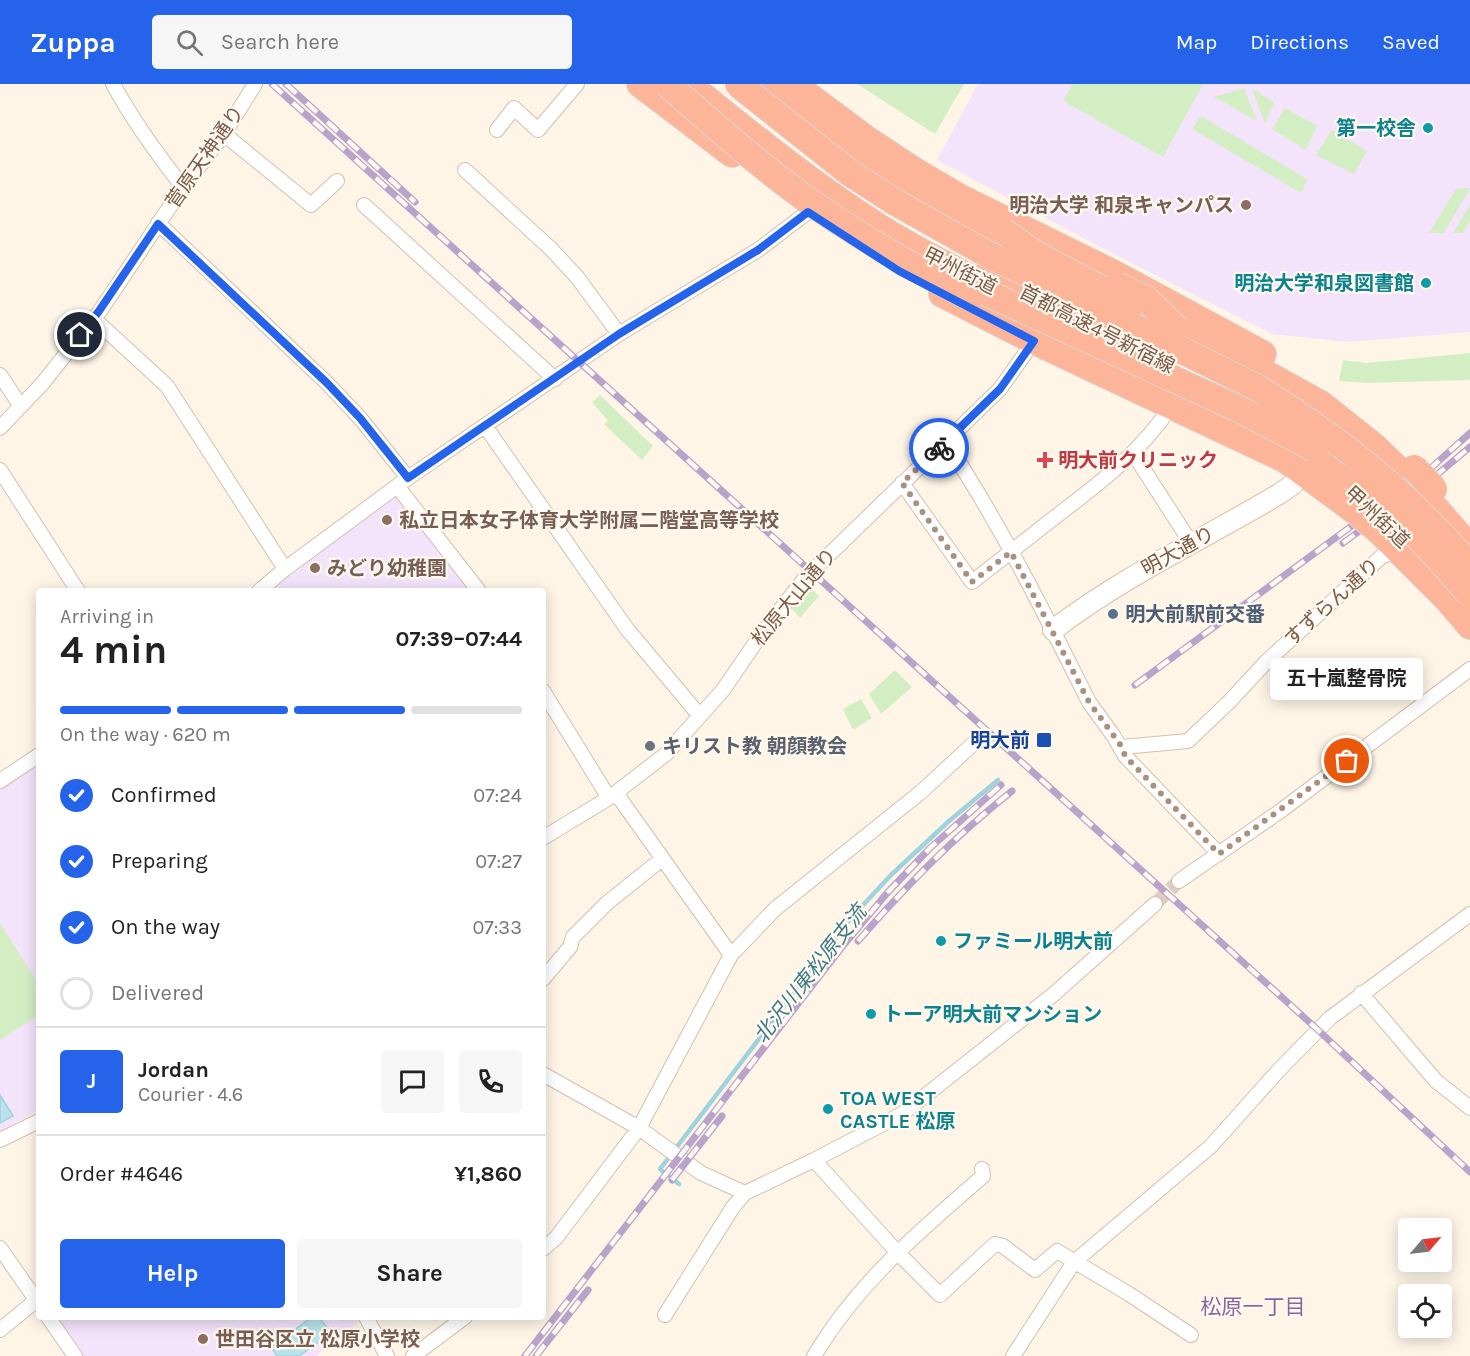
<!DOCTYPE html>
<meta charset="utf-8">
<style>
:root{--surface:#fff;--page:#f6f6f6;--text:#222;--muted:#767676;--line:#e0e0e0;--accent:#2563eb}
body{margin:0;font-family:Karla,"Noto Sans JP",sans-serif;background:var(--page);color:var(--text);height:100vh;display:flex;flex-direction:column;font-size:22px;white-space:nowrap}
*{box-sizing:border-box;margin:0}
p{font-size:20px;color:var(--muted)}
.icon{flex:none;width:33px;height:33px;fill:none;stroke:currentColor;stroke-width:2;stroke-linecap:round;stroke-linejoin:round}
.map{position:relative;flex:1;overflow:hidden}
.drawer{position:absolute;left:36px;top:504px;width:510px;height:732px;display:flex;flex-direction:column;background:var(--surface);border-radius:6px;box-shadow:0 3px 15px #0003}
.drawer>*{flex:none}
.needle{width:39px;rotate:62deg}
.tools{position:absolute;left:1398px;top:1134px;display:grid;gap:12px}
.tools a{display:grid;place-items:center;width:54px;height:54px;border-radius:6px;background:var(--surface);box-shadow:0 3px 15px #0003;font-size:30px}
.pin{position:absolute;display:grid;place-items:center;width:51px;height:51px;color:#fff;margin:-26px;border:3px solid #fff;border-radius:50%;box-shadow:0 2px 6px #0007}
.courier{position:absolute;display:grid;place-items:center;width:60px;height:60px;margin:-30px;border:4px solid #2563eb;border-radius:50%;background:#fff;color:#222;box-shadow:0 2px 8px #0007}
.bubble{position:absolute;height:42px;border-radius:6px;background:var(--surface);box-shadow:0 3px 15px #0003;font-size:20px;font-weight:700;line-height:42px;text-align:center}
.overview em{font-style:normal;font-weight:700}
.overview div{display:flex;flex-direction:column-reverse}
.overview{display:flex;align-items:center;justify-content:space-between;height:102px;padding:0 24px}
h1{font-size:39px;font-weight:700;line-height:45px}
.bar{display:grid;grid-template-columns:repeat(4,1fr);gap:9px 6px;align-content:center;height:72px;padding:0 24px}
.bar i{height:8px;border-radius:4px;background:var(--line)}
.bar .selected{background:var(--accent)}
.bar p{grid-column:span 4}
.line{display:flex;align-items:center;gap:15px;padding:0 24px;border-top:2px solid var(--line)}
.line div{flex:1}
.round{display:grid;place-items:center;flex:none;width:63px;height:63px;border-radius:6px;background:var(--page)}
ol{padding:0 24px;list-style:none}
li{display:flex;align-items:center;gap:18px;height:66px}
li p{margin-inline-start:auto}
li .icon{padding:6px;border-radius:50%;background:var(--accent);color:#fff;stroke-width:4}
li:last-child{color:var(--muted)}
li i{width:33px;height:33px;border:3px solid var(--line);border-radius:50%}
.button{display:flex;gap:12px;margin-top:auto;padding:12px 24px}
.button a{flex:1;height:69px;border-radius:6px;background:var(--accent);color:#fff;font-size:24px;font-weight:700;line-height:69px;text-align:center}
.button a+a{background:var(--page);color:var(--text)}
header{display:flex;align-items:center;gap:36px;box-sizing:border-box;height:84px;padding:0 30px;background:var(--accent);color:#fff}
header strong{font-size:28px}
nav{display:flex;gap:33px;margin-inline-start:auto;font-size:21px}
.search{width:420px;height:54px;background:var(--page);display:flex;align-items:center;gap:15px;box-sizing:border-box;padding:0 21px;border-radius:6px;color:var(--muted);font-size:22px}
.map>svg:first-child{display:block}
</style>
<header>
<strong>Zuppa</strong>
<div class="search"><svg class="icon" aria-label="search" viewBox="0 0 24 24"><circle cx="10" cy="10" r="6"/><path d="M15 15l6 6"/></svg>Search here</div>
<nav><a>Map</a><a>Directions</a><a>Saved</a></nav>
</header>
<div class="map">
<svg width="1470" height="1272" viewBox="0 0 1470 1272">
<rect width="100%" height="100%" fill="#fef5e7"/>
<path fill="#f3e3fb" d="M978 0H1470V248L1348 258 1272 250 1106 166 937 76Z
M396 410 471 507H266Z
M39 678V1026L0 1047V704Z
M52 1233H356L359 1238 316 1272H80Z"/>
<path fill="#d4eec4" d="M857 0H964L935 50Z
M1073 0H1203L1163 73 1063 17Z
M1244 4 1257 37 1214 13Z
M1252 5 1274 18 1265 40Z
M1285 24 1317 42 1306 66 1272 45Z
M1201 32 1307 95 1301 109 1192 45Z
M1332 46 1367 67 1354 90 1316 71Z
M1470 104 1444 149H1429L1456 105Z
M1470 121V137L1463 149H1453Z
M1470 269V296L1367 299 1339 297 1343 276 1367 279Z
M600 311 653 362 642 376 604 340 608 337 592 318Z
M807 501 819 512 800 534 788 521Z
M895 586 912 603 881 630 869 610Z
M861 615 872 634 855 645 852 644 843 625Z
M0 839 39 901V931L0 956Z"/>
<path fill="#b9e2ea" stroke="#9ed2dd" stroke-width="1.5" d="M0 1011 13 1032 0 1039Z
M312 1233H319L331 1249 299 1272H277L271 1263Z"/>
<g fill="none" stroke-linecap="round" stroke-linejoin="round">
<path stroke="#9ed2dd" stroke-width="4.5" d="M679 1100 660 1085 851 834 891 791 949 737 998 696"/>
<path stroke="#ddcebf" stroke-width="14" stroke-dasharray="14 7" stroke-linecap="butt" d="M1155 820 1179 797"/>
<defs>
<path id="street" d="M113 0C133 37 157 70 183 103
M497 46 514 24 538 46 577 0
M224 50 311 121 337 97
M465 86 551 165 577 193 619 250
M364 121 555 295
M158 139 327 299 360 334 408 394
M93 234 167 302 285 485
M0 291 20 321
M485 342 627 545 700 632
M0 344 42 300 100 227 183 103 224 50 255 0
M946 358C1000 440 1045 530 1089 618
M1133 369 1191 459
M0 386 78 507
M902 399 972 498C1001 475 1030 453 1059 430 1100 399 1143 366 1171 322
M397 402 479 507
M259 507 285 485 408 394 619 250 758 166 808 128
M543 607 609 714
M1116 656 1125 672 1219 770
M1122 663 1188 657 1230 617 1266 578 1382 472 1400 467
M0 697 39 671
M616 709 731 871
M543 754 609 714 666 670 723 606 760 552 805 494 1000 305 1034 257
M1179 797 1279 728 1470 585
M543 895 570 863 573 853 607 819 662 775
M1361 909 1436 997 1470 1024
M543 990 639 1044 701 1089 745 1109 814 1076 902 1030 1054 910 1155 820
M0 1056 39 1037
M814 1076 897 1168 940 1211 995 1160 1003 1162 1035 1186 1057 1167 1129 1210 1191 1251
M0 1164 39 1220
M543 1165 556 1154 639 1044 731 871 775 825 921 708 974 659
M665 1231 733 1123 745 1109
M48 1233 75 1272
M366 1233 387 1272
M0 1246 39 1214
M413 1272 465 1233
M814 1272C859 1197 918 1149 983 1092L982 1085
M1013 1272 1074 1178 1211 1062 1278 987 1330 934 1470 830"/>
<path id="secondary" d="M1053 546C1125 491 1202 456 1279 410L1292 401 1303 388"/>
<path id="highway" d="M640 0 732 70
M688 0C750 50 811 100 879 143 917 167 959 188 1000 208
M762 0C844 64 926 125 1022 166
M793 0 865 54 915 87 961 114 1115 190 1263 270
M987 190 1148 270
M942 210 1034 257 1286 376 1355 427
M1107 214 1263 288 1321 320 1376 364 1404 391
M1298 353 1353 393
M1425 412 1470 464
M1379 447 1446 514 1470 542"/>
</defs>
<use href="#street" stroke="#d4bfae" stroke-width="16"/>
<use href="#secondary" stroke="#d8bfab" stroke-width="22"/>
<use href="#highway" stroke="#ddd4cf" stroke-width="28"/>
<use href="#street" stroke="#fff" stroke-width="14"/>
<use href="#secondary" stroke="#fff" stroke-width="20"/>
<use href="#highway" stroke="#fdb599" stroke-width="26"/>
<defs>
<path id="rail" d="M272 0 1318 946 1470 1088
M286 0 415 118
M1343 459 1439 389 1470 363
M1135 601 1432 383 1470 349
M858 857C908 800 953 754 1012 707
M672 1096 722 1032
M525 1272 842 863 888 808 930 764 1001 701
M536 1272 588 1206"/>
</defs>
<use href="#rail" stroke="#b9a3ca" stroke-width="7"/>
<use href="#rail" stroke="#fff9ef" stroke-width="4.5" stroke-dasharray="14" stroke-linecap="butt"/>
<defs>
<path id="street-bridge" d="M1089 618 1115 654"/>
<path id="highway-bridge" d="M667 0C715 42 763 85 816 122 865 156 916 185 969 213
M738 0 850 89 895 118 989 171 1256 303C1340 355 1405 407 1470 482
M1003 147 1037 171 1130 220
M1117 201 1146 215 1176 244
M974 203 1243 327 1315 365
M1414 384 1434 405
M1353 393C1396 429 1434 467 1470 511
M1355 427 1379 447"/>
</defs>
<use href="#street-bridge" stroke="#d4bfae" stroke-width="16" stroke-linecap="butt"/>
<use href="#highway-bridge" stroke="#ddd4cf" stroke-width="28" stroke-linecap="butt"/>
<use href="#street-bridge" stroke="#fff" stroke-width="14"/>
<use href="#highway-bridge" stroke="#fdb599" stroke-width="26"/>
</g>
<g fill="none" stroke-linecap="round" stroke-linejoin="round">
<path stroke="#a99180" stroke-width="6" stroke-dasharray="0 10.8" d="M939 364 902 399 972 498 1011 468 1089 618 1122 663 1125 672 1219 770 1347 677"/>
<path stroke="#2563eb" stroke-width="8" d="M80 251 99 227 158 140 327 299 360 334 408 394 619 250 758 166 808 128 899 187 1034 257 1000 305 939 364"/>
</g>
<g fill="#0f9aa8" stroke="#fff9ef" stroke-width="2">
<circle cx="1428" cy="44" r="6"/>
<circle cx="1426" cy="199" r="6"/>
<circle cx="941" cy="857" r="6"/>
<circle cx="871" cy="930" r="6"/>
<circle cx="828" cy="1025" r="6"/>
</g>
<g fill="#8d6e63" stroke="#fff9ef" stroke-width="2">
<circle cx="1246" cy="121" r="6"/>
<circle cx="387" cy="436" r="6"/>
<circle cx="315" cy="484" r="6"/>
<circle cx="203" cy="1255" r="6"/>
</g>
<path fill="#e0444e" stroke="#fff9ef" stroke-width="2" d="M1042 367h6v6h6v6h-6v6h-6v-6h-6v-6h6z"/>
<circle fill="#5c6f8a" stroke="#fff9ef" stroke-width="2" cx="1113" cy="530" r="6"/>
<rect fill="#1a4fb4" stroke="#fff9ef" stroke-width="2" x="1036" y="648" width="16" height="16" rx="3"/>
<circle fill="#6b7280" stroke="#fff9ef" stroke-width="2" cx="650" cy="662" r="6"/>
<g text-anchor="middle" dominant-baseline="central" stroke-width="4.5" stroke-linejoin="round" paint-order="stroke">
<g font-size="20" font-weight="bold" fill="#0d838f" stroke="#fff9ef" text-anchor="start">
<text x="1416" y="44" text-anchor="end">第一校舎</text>
<text x="1414" y="199" text-anchor="end">明治大学和泉図書館</text>
<text x="953" y="857">ファミール明大前</text>
<text x="883" y="930">トーア明大前マンション</text>
<text x="840" y="1014">TOA WEST<tspan x="840" dy="23">CASTLE 松原</tspan></text>
</g>
<g font-size="20" fill="#7b5b48" stroke="#fff9ef">
<text transform="translate(205 73) rotate(-55)">菅原天神通り</text>
<text transform="translate(960 187) rotate(27)">甲州街道</text>
<text transform="translate(1097 245) rotate(27)">首都高速4号新宿線</text>
<text transform="translate(1377 433) rotate(43)">甲州街道</text>
<text transform="translate(1178 467) rotate(-29)">明大通り</text>
<text transform="translate(794 513) rotate(-50)">松原大山通り</text>
<text transform="translate(1332 518) rotate(-42)">すずらん通り</text>
</g>
<g font-size="20" font-weight="bold" fill="#785e54" stroke="#fff9ef" text-anchor="start">
<text x="1234" y="121" text-anchor="end">明治大学 和泉キャンパス</text>
<text x="399" y="436">私立日本女子体育大学附属二階堂高等学校</text>
<text x="327" y="484">みどり幼稚園</text>
<text x="215" y="1255">世田谷区立 松原小学校</text>
</g>
<g font-size="20" font-weight="bold" fill="#be3a42" stroke="#fff9ef" text-anchor="start">
<text x="1058" y="376">明大前クリニック</text>
</g>
<g font-size="20" font-weight="bold" fill="#4e5e75" stroke="#fff9ef" text-anchor="start">
<text x="1125" y="530">明大前駅前交番</text>
</g>
<g font-size="20" font-weight="bold" fill="#164399" stroke="#fff9ef" text-anchor="end">
<text x="1030" y="656">明大前</text>
</g>
<g font-size="20" font-weight="bold" fill="#5b616d" stroke="#fff9ef" text-anchor="start">
<text x="662" y="662">キリスト教 朝顔教会</text>
</g>
<g font-size="21" font-style="italic" fill="#3d7b88" stroke="#fff9ef">
<text transform="translate(810 890) rotate(-52)">北沢川東松原支流</text>
</g>
<g font-size="21" fill="#8b649e" stroke="#fff9ef">
<text x="1253" y="1223">松原一丁目</text>
</g>
</g>
</svg>
<div class="tools">
<a><svg class="needle" viewBox="-14 -14 28 28"><path d="M0-13l5 13h-10z" fill="#e53935"/><path d="M0 13l5-13h-10z" fill="#767676"/></svg></a>
<a><svg class="icon" aria-label="locate" viewBox="0 0 24 24"><circle cx="12" cy="12" r="6"/><path d="M12 2v4M12 18v4M2 12h4M18 12h4"/></svg></a>
</div>
<div class="pin" style="left:1347px;top:677px;background:#ea580c"><svg class="icon" aria-label="bag" viewBox="0 0 24 24"><path d="M5 8h14l-1 12H6zM9 8a3 3 0 0 1 6 0"/></svg></div>
<div class="pin" style="left:80px;top:251px;background:#1f2937"><svg class="icon" aria-label="home" viewBox="0 0 24 24"><path d="M3 11l9-7 9 7M6 9v11h12V9"/></svg></div>
<div class="courier" style="left:939px;top:364px"><svg class="icon" aria-label="bike" viewBox="0 0 24 24"><circle cx="6" cy="16" r="4"/><circle cx="18" cy="16" r="4"/><path d="M6 16l4-8h5l3 8M10 8l3 8H6M13 5h3"/></svg></div>
<div class="bubble" style="left:1270px;top:574px;width:153px">五十嵐整骨院</div>
<section class="drawer">
<div class="overview"><div><h1>4 min</h1><p>Arriving in</p></div><em>07:39–07:44</em></div>
<div class="bar"><i class="selected"></i><i class="selected"></i><i class="selected"></i><i></i><p>On the way · 620 m</p></div>
<ol>
<li><svg class="icon" aria-label="check" viewBox="0 0 24 24"><path d="M5 12l5 5 9-10"/></svg>Confirmed<p>07:24</p></li>
<li><svg class="icon" aria-label="check" viewBox="0 0 24 24"><path d="M5 12l5 5 9-10"/></svg>Preparing<p>07:27</p></li>
<li><svg class="icon" aria-label="check" viewBox="0 0 24 24"><path d="M5 12l5 5 9-10"/></svg>On the way<p>07:33</p></li>
<li><i></i>Delivered</li>
</ol>
<div class="line" style="height:108px"><b class="round" style="background:var(--accent);color:#fff">J</b><div><b>Jordan</b><p>Courier · 4.6</p></div><a class="round"><svg class="icon" aria-label="chat" viewBox="0 0 24 24"><path d="M4 5h16v11H9l-5 4z"/></svg></a><a class="round"><svg class="icon" aria-label="phone" viewBox="0 0 24 24"><path d="M5 4h4l2 5-3 2q2 4 5 5l2-3 5 2v4C11 20 4 13 5 4z"/></svg></a></div>
<div class="line" style="height:78px"><div>Order #4646</div><b>¥1,860</b></div>
<div class="button"><a>Help</a><a>Share</a></div>
</section>
</div>
